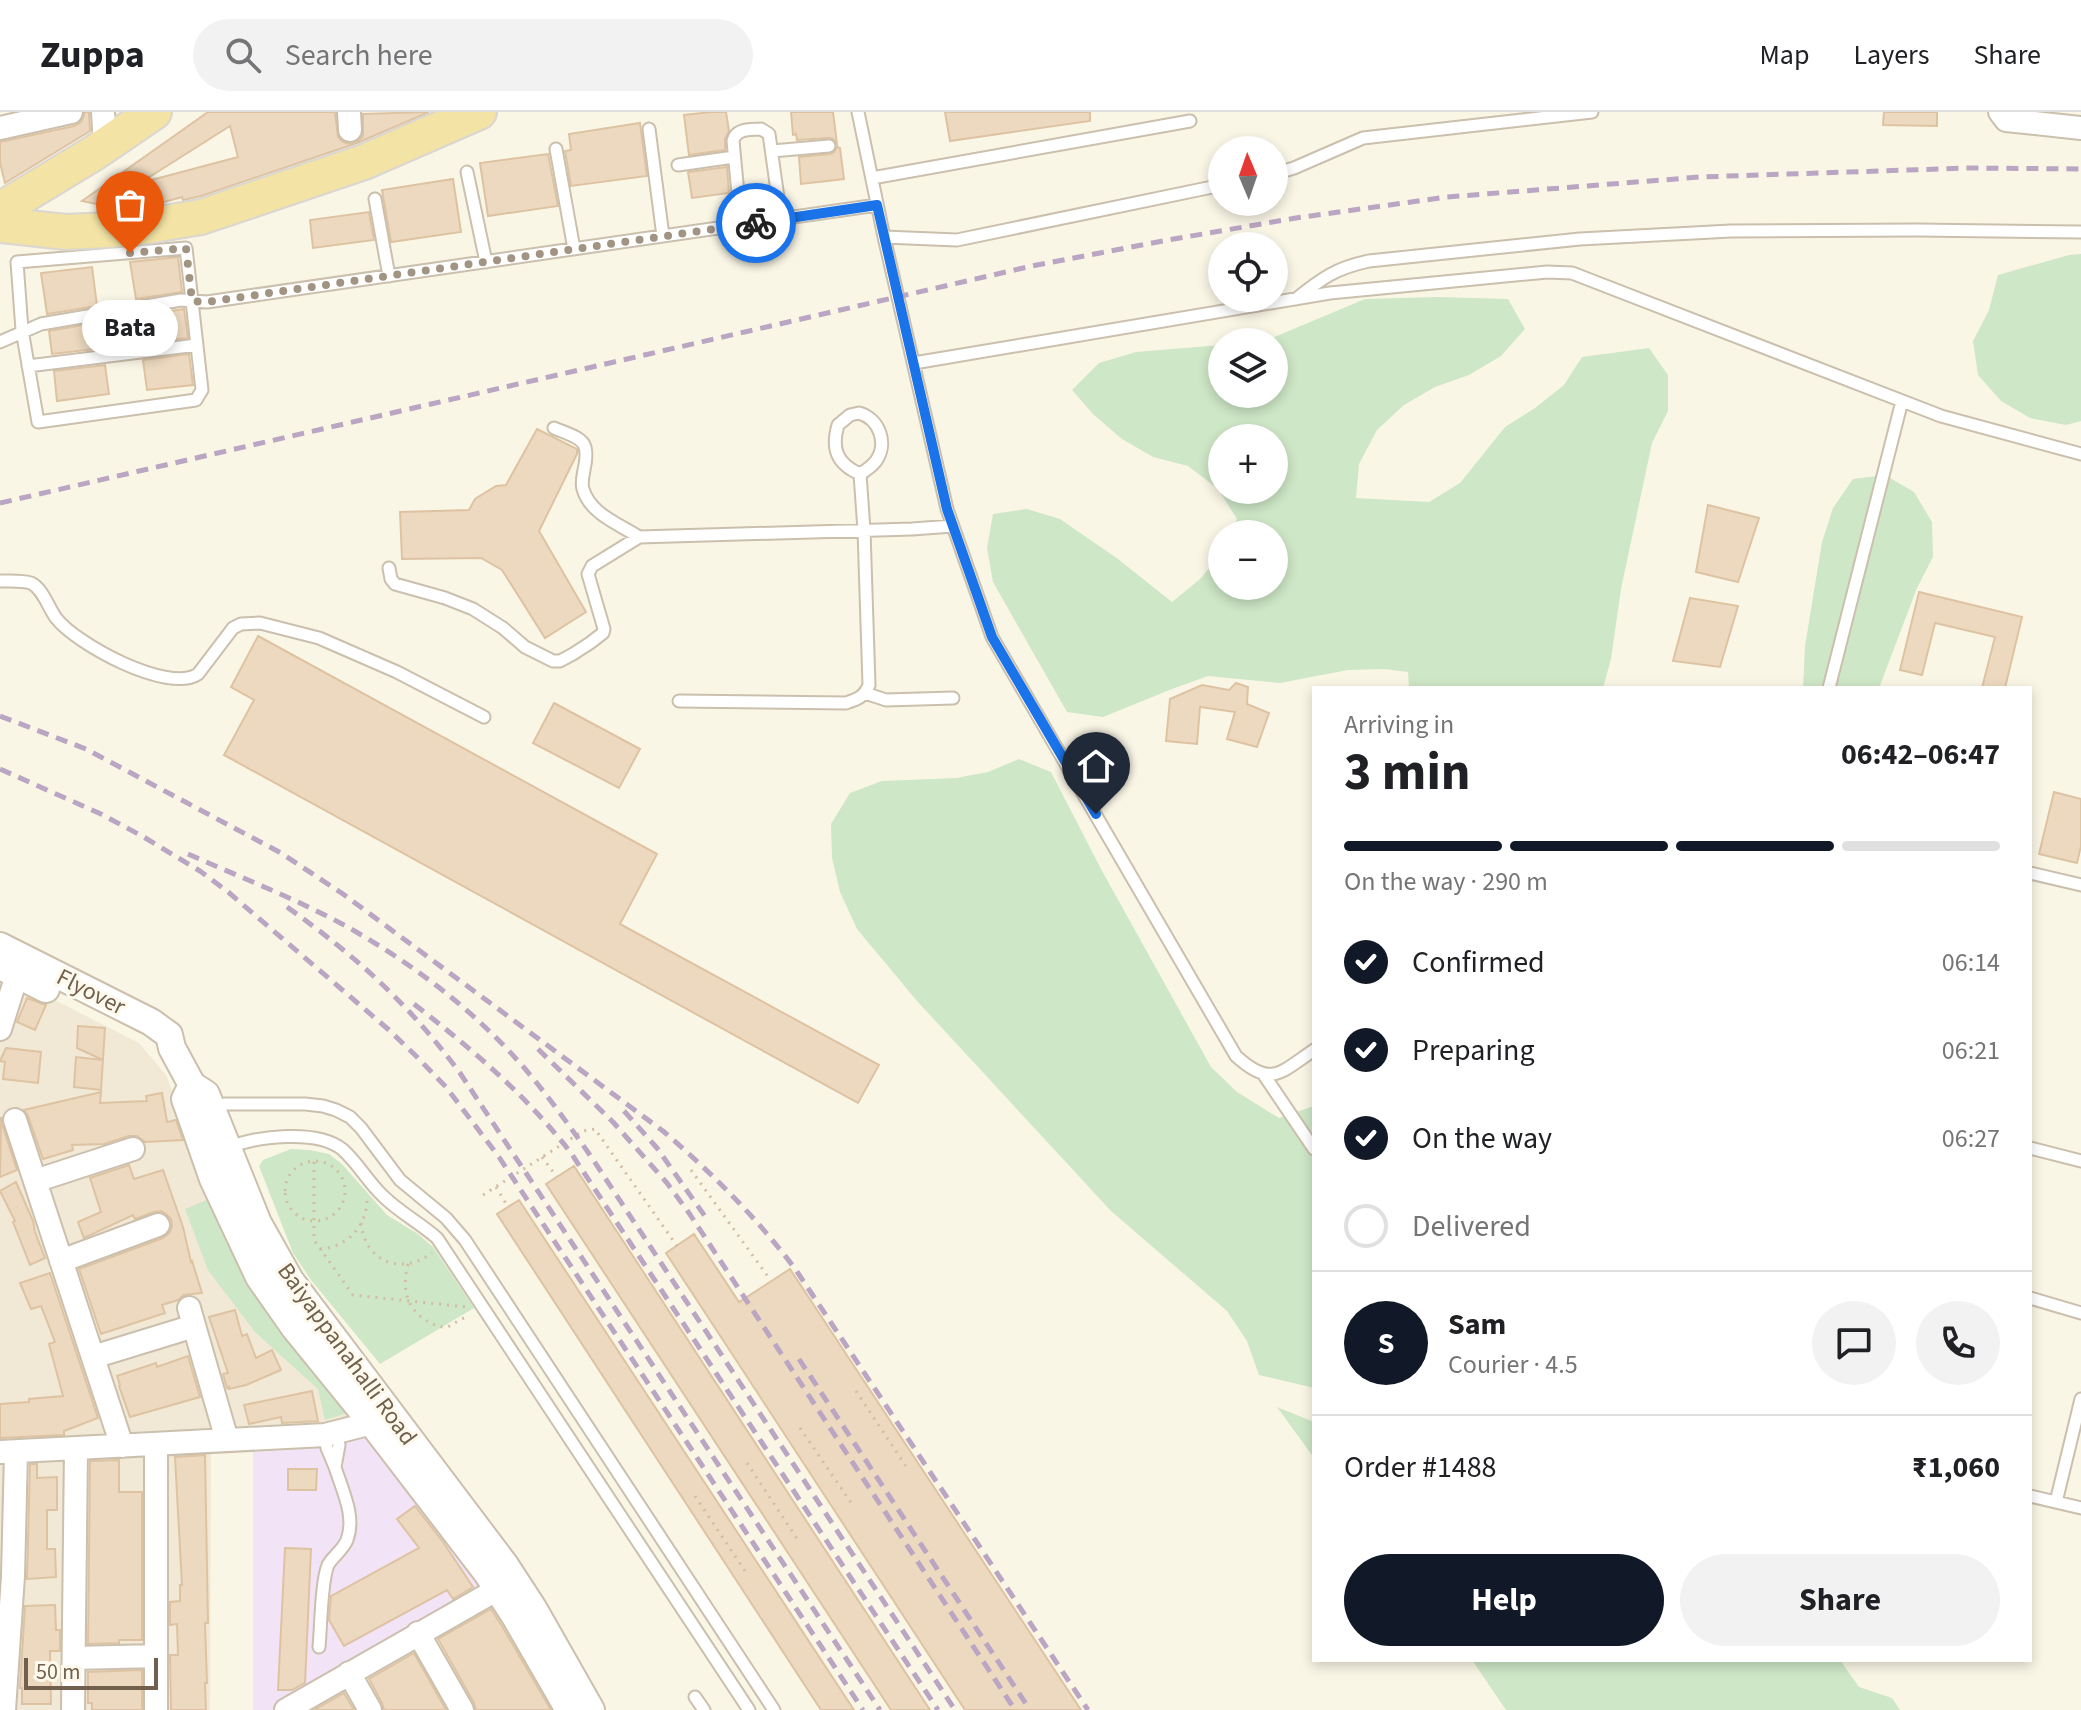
<!DOCTYPE html>
<meta charset="utf-8">
<style>
:root{--surface:#fff;--page:#f2f2f2;--text:#202124;--muted:#757577;--line:#e0e0e0;--accent:#111827}
body{margin:0;font-family:"Source Sans 3",sans-serif;background:var(--page);color:var(--text);height:100vh;display:flex;flex-direction:column;font-size:30px;white-space:nowrap}
*{box-sizing:border-box;margin:0}
p{font-size:26px;color:var(--muted)}
.icon{flex:none;width:44px;height:44px;fill:none;stroke:currentColor;stroke-width:2;stroke-linecap:round;stroke-linejoin:round}
.map{position:relative;flex:1;overflow:hidden}
.sheet{position:absolute;left:1312px;top:574px;width:720px;height:976px;display:flex;flex-direction:column;background:var(--surface);border-radius:0px;box-shadow:0 4px 12px #0003}
.sheet>*{flex:none}
.needle{width:52px;rotate:358deg}
.buttons{position:absolute;left:1208px;top:24px;display:grid;gap:16px}
.buttons a{display:grid;place-items:center;width:80px;height:80px;border-radius:50%;background:var(--surface);box-shadow:0 4px 12px #0003;font-size:40px}
.scale{position:absolute;left:24px;bottom:20px;width:134px;box-sizing:border-box;padding-left:8px;border:4px solid #71604d;border-top:0;font-size:22px;line-height:28px;white-space:nowrap;color:#71604d;-webkit-text-stroke:6px #fdf9ec;paint-order:stroke}
.pin{position:absolute;display:grid;place-items:center;width:68px;height:68px;color:#fff;margin:-82px -34px;border-radius:50% 50% 50% 0;rotate:-45deg;box-shadow:0 0 8px #0007}
.pin .icon{rotate:45deg}
.courier{position:absolute;display:grid;place-items:center;width:80px;height:80px;margin:-40px;border:6px solid #1a73e8;border-radius:50%;background:#fff;color:#222;box-shadow:0 2px 10px #0007}
.bubble{position:absolute;height:56px;border-radius:28px;background:var(--surface);box-shadow:0 4px 12px #0003;font-size:26px;font-weight:700;line-height:56px;text-align:center}
.head em{font-style:normal;font-weight:700}
.head div{display:flex;flex-direction:column-reverse}
.head{display:flex;align-items:center;justify-content:space-between;height:136px;padding:0 32px}
h1{font-size:52px;font-weight:700;line-height:60px}
.bar{display:grid;grid-template-columns:repeat(4,1fr);gap:12px 8px;align-content:center;height:96px;padding:0 32px}
.bar i{height:10px;border-radius:6px;background:var(--line)}
.bar .current{background:var(--accent)}
.bar p{grid-column:span 4}
.line{display:flex;align-items:center;gap:20px;padding:0 32px;border-top:2px solid var(--line)}
.line div{flex:1}
.round{display:grid;place-items:center;flex:none;width:84px;height:84px;border-radius:42px;background:var(--page)}
ol{padding:0 32px;list-style:none}
li{display:flex;align-items:center;gap:24px;height:88px}
li p{margin-inline-start:auto}
li .icon{padding:8px;border-radius:50%;background:var(--accent);color:#fff;stroke-width:4}
li:last-child{color:var(--muted)}
li i{width:44px;height:44px;border:4px solid var(--line);border-radius:50%}
.action{display:flex;gap:16px;margin-top:auto;padding:16px 32px}
.action a{flex:1;height:92px;border-radius:48px;background:var(--accent);color:#fff;font-size:32px;font-weight:700;line-height:92px;text-align:center}
.action a+a{background:var(--page);color:var(--text)}
header{display:flex;align-items:center;gap:48px;box-sizing:border-box;height:112px;padding:0 40px;background:var(--surface);border-bottom:2px solid var(--line)}
header strong{font-size:38px}
nav{display:flex;gap:44px;margin-inline-start:auto;font-size:28px}
.search{width:560px;height:72px;background:var(--page);display:flex;align-items:center;gap:20px;box-sizing:border-box;padding:0 28px;border-radius:44px;color:var(--muted);font-size:30px}
.map>svg:first-child{display:block}
</style>
<header>
<strong>Zuppa</strong>
<div class="search"><svg class="icon" aria-label="search" viewBox="0 0 24 24"><circle cx="10" cy="10" r="6"/><path d="M15 15l6 6"/></svg>Search here</div>
<nav><a>Map</a><a>Layers</a><a>Share</a></nav>
</header>
<div class="map">
<svg width="2081" height="1598" viewBox="0 0 2081 1598">
<rect width="100%" height="100%" fill="#faf6e6"/>
<path fill="#f1e9d5" d="M0 860 139 931 166 963 233 1133 373 1324 318 1336 211 1340 210 1598H0Z"/>
<path fill="#f3e3f7" d="M373 1324 483 1474 272 1598H253V1340L318 1336Z"/>
<path fill="#cee7c6" fill-rule="evenodd" d="M2081 142V309L2066 313 2030 306 2001 289 1978 263 1973 229 1989 198 1998 163 2069 143Z
M1438 185 1508 187 1525 217 1501 244 1469 263 1435 275 1404 293 1377 318 1359 352 1356 386 1429 390 1460 371 1505 315 1535 296 1564 273 1582 245 1649 236 1668 263V299L1652 331 1621 477 1611 547 1603 576H1409L1408 560 1384 557 1348 558 1280 571 1208 564 1172 577 1103 605 1067 600 993 470 987 436 993 402 1027 397 1060 407 1118 447 1172 490 1200 467 1222 441V474H1274V422H1230L1237 407 1218 377 1188 354 1153 345 1122 327 1094 303 1072 278 1099 251 1136 240 1222 233V282H1274V230H1242L1272 226 1365 187ZM1274 326V378H1222V326Z
M1885 363 1914 380 1932 410 1933 445 1917 476 1879 576H1803L1805 534 1822 430 1833 396 1853 367Z
M1019 647 1051 660 1101 757 1211 955 1237 980 1279 1006 1314 994V1276L1259 1263 1247 1229 1227 1199 1111 1099 917 889 857 817 840 780 832 746 831 712 850 681 882 669 956 666 988 660Z
M291 1037 310 1038 329 1042 342 1052 387 1103 418 1122 433 1135 474 1196 380 1252 311 1168 293 1141 259 1054 263 1048Z
M214 1085 354 1299 325 1308 318 1277 255 1220 208 1158 185 1097Z
M1277 1295 1314 1310V1346Z
M1472 1548H1840L1859 1575 1892 1586 1900 1598H1506Z"/>
<path fill="#edd9c0" stroke="#dec3a2" stroke-width="2" fill-rule="evenodd" d="M85 0H89L90 19 5 71 0 51V30L74 14 81 10Z
M208 0H335L338 25 343 30 350 32 357 30 363 24V2L429 0 357 31 201 84 183 88 182 85 154 93 120 97 82 89ZM230 14 238 45 140 71Z
M711 0H726L729 19 725 27V38L689 43 684 3Z
M791 0H833L837 32 833 27 829 26 797 28 796 22 793 23Z
M945 0H1090V9L950 29Z
M1884 0H1937V14L1883 13Z
M640 11 647 64 571 74 565 39 571 38 569 22Z
M837 35 840 36 844 67 801 72 799 45 830 42 834 40Z
M548 42 558 94 488 104 480 51Z
M727 55 729 81 692 86 688 60Z
M453 67 461 120 391 130 382 78Z
M369 100 374 128 313 136 310 108Z
M178 145 182 180 136 187 130 150Z
M92 155 97 194 47 202 41 161Z
M184 197 188 226 141 231 138 204Z
M100 210 103 236 52 242 49 219Z
M189 242 193 273 147 278 143 248Z
M105 253 109 282 57 289 54 259Z
M537 317 577 337V342L539 419 586 500 545 526 502 458 481 446 402 447 400 400 469 398 475 387 496 374 506 373Z
M1708 393 1759 406 1738 470 1696 460Z
M1919 480 2022 505 2005 576H1982L1995 525 1935 511 1922 563 1900 558Z
M1690 486 1738 494 1720 555 1673 549Z
M258 524 657 742 620 812 879 953 858 991 224 643 254 588 231 575Z
M1236 571 1248 575 1247 592 1269 601 1257 635 1227 627 1235 600 1200 595 1197 632 1166 629 1170 587 1202 573 1229 578Z
M554 591 640 637 619 676 533 631Z
M2054 680 2081 687V734L2077 751 2039 742Z
M27 886 46 893 35 918 17 910Z
M78 914 105 916 101 978 74 975 76 945 103 948 77 936Z
M6 936 41 940 38 971 3 967 5 950 0 949Z
M101 980 100 991 147 989 146 984 162 981 167 1010 176 1008 183 1028 145 1030 137 1024H129L104 1032 72 1033 73 1038 43 1047 28 1004 24 998Z
M1 1005 2 1012 17 1058 0 1065Z
M129 1053 134 1067 163 1058 183 1115 191 1150 192 1149 202 1181 184 1183 178 1188 162 1193 165 1201 101 1222 79 1157 163 1126 169 1121 172 1115 171 1107 166 1102 161 1099 154 1100 135 1107 133 1103 84 1126 78 1110 101 1100 90 1066Z
M574 1054 930 1598H891L546 1072Z
M16 1070 33 1109 35 1120 45 1146 30 1153 13 1110 15 1109 0 1079Z
M519 1088 854 1598H821L497 1102Z
M694 1122 739 1190 790 1157 1081 1598H965L666 1141Z
M50 1161 98 1306 64 1319V1323L0 1326V1292L29 1290V1287L63 1284 49 1232 55 1230 41 1194 31 1197 20 1171Z
M235 1198 242 1224 247 1222 256 1246 272 1238 281 1258 246 1273 229 1277V1275L227 1276 223 1262 228 1261 209 1205Z
M188 1244 200 1285 130 1305 119 1274 120 1273 117 1264 156 1251 157 1255Z
M312 1279 318 1309 282 1311 281 1305 249 1312 244 1293Z
M205 1343 208 1511H205L207 1571H205L206 1598H171L170 1543H178L177 1512 170 1513V1490L180 1489V1473H182L175 1345Z
M119 1348V1380H142V1528H119V1531L88 1532 90 1349Z
M30 1352H37V1366L57 1365V1398H47V1437H55L56 1465 27 1467Z
M288 1357H317L316 1378H288Z
M415 1394 443 1430 473 1475 453 1487 447 1478 344 1534 329 1508 331 1484 419 1436 397 1407Z
M285 1436 311 1437 305 1571 292 1578H278Z
M55 1493 56 1518H60V1539H50L51 1592H22V1576H20L25 1494Z
M491 1497 502 1514 551 1598H476L474 1591 438 1527Z
M414 1541 446 1598H384L382 1591 369 1567Z
M142 1558V1598H92V1591H88V1560Z
M344 1581 354 1598H314Z"/>
<g fill="none" stroke-linecap="round" stroke-linejoin="round">
<defs>
<path id="service" d="M858 0 884 125 947 397 992 525 1236 944C1271 976 1280 961 1314 938
M649 17 663 124
M556 37 574 137
M772 39 829 34
M678 53 734 45
M467 60 486 150
M1274 62 1294 56 1363 26 1592 0
M872 66 1190 9
M375 87 389 164
M741 113 733 29C736 16 750 18 761 17L769 22 781 107
M884 125 957 128 1222 73
M186 136 202 278 196 288 38 310 22 218 17 150Z
M1296 187C1322 166 1336 156 1369 149L1580 127 1731 119 1917 118 2081 120
M0 230 41 212 181 188 207 190 877 93
M914 251 1330 181 1547 160 1572 161 1941 304 2081 342
M28 254 197 233
M859 301C880 307 888 332 876 349 872 354 865 359 860 362 837 352 831 337 838 313L850 303Z
M554 316C580 327 591 326 584 358 583 364 581 371 583 377 590 402 619 412 639 425
M389 456 391 467 395 472 445 486 473 497 503 516 525 535 553 549H560L573 542 590 531 603 521 604 517 588 462 592 454 639 425 912 417 953 414
M0 469C9 469 22 468 31 471 43 477 48 495 56 506 76 532 168 582 198 562L233 516 241 512 260 511 319 526 397 560 484 605
M1829 576 1902 289
M865 581 886 588 953 586
M679 589 846 591C858 587 864 585 869 573L864 418 860 362
M2030 761 2081 773
M1264 963 1314 1037
M209 995 225 992H305L323 994 336 998 350 1005 361 1016 400 1068 446 1106 465 1128 774 1598
M228 1036C256 1024 317 1017 342 1037 358 1051 368 1070 383 1084 399 1100 420 1111 437 1126L749 1598
M2030 1036 2081 1049
M2030 1186 2081 1201
M325 1323 327 1336 335 1355 339 1333 336 1320
M2030 1384 2081 1396
M2056 1390 2081 1287
M319 1535C321 1515 321 1470 328 1453 333 1444 343 1438 347 1428 356 1404 342 1378 335 1355
M695 1585 704 1598"/>
<path id="minor" d="M103 0 105 34
M349 0 350 18
M2000 0 2006 8 2081 16
M0 16 71 0
M0 917 17 863
M15 1008 122 1334
M35 1069 133 1037
M61 1149 158 1113
M189 1196 227 1328
M93 1245 194 1214
M0 1340 325 1323 372 1311 383 1302
M418 1521 462 1598
M74 1546 156 1544
M349 1561 370 1598
M4 1598 13 1464 16 1340
M73 1598 76 1336
M156 1598V1332
M286 1598 498 1477"/>
<path id="tertiary" d="M0 834 151 910 169 923 172 936 192 973 206 982 258 1111 290 1168 505 1453 533 1496 591 1598
M0 854 46 877
M192 973 185 987 189 998 213 1067 259 1165 294 1215 372 1311 487 1461 516 1506 569 1598"/>
<path id="primary" d="M0 98 94 41 154 0
M0 113 66 120 129 117 201 105 364 50 479 0"/>
</defs>
<use href="#service" stroke="#cbbfad" stroke-width="15"/>
<use href="#minor" stroke="#cbbfad" stroke-width="26"/>
<use href="#tertiary" stroke="#cbbfad" stroke-width="30"/>
<use href="#primary" stroke="#dad6d1" stroke-width="38"/>
<path stroke="#d2bda3" stroke-width="3" stroke-dasharray="2 6" stroke-linecap="butt" d="M542 1045 557 1065
M285 1079a30 30 0 1 1 60 0a30 30 0 1 1-60 0Z
M314 1050V1128L353 1183 467 1195
M691 1058 769 1166
M496 1075 508 1095
M483 1083 583 1019 595 1017 677 1134
M361 1111C365 1150 401 1164 432 1141
M320 1137C347 1135 367 1115 367 1087
M408 1152C399 1185 413 1209 446 1216L469 1203
M856 1279 907 1356
M800 1316 852 1392
M747 1351 798 1428
M695 1384 747 1462"/>
<use href="#service" stroke="#fff" stroke-width="11"/>
<use href="#minor" stroke="#fff" stroke-width="22"/>
<use href="#tertiary" stroke="#fff" stroke-width="26"/>
<use href="#primary" stroke="#f3e3a4" stroke-width="34"/>
<path stroke="#baa5c3" stroke-width="5" stroke-dasharray="12 8" stroke-linecap="butt" d="M0 391 1032 154 1168 128 1296 106 1447 85 1700 65 1968 56 2081 57
M0 604 86 637 281 741 343 782 663 1019C712 1061 757 1106 796 1158L1088 1598
M0 657 101 702 142 724 200 759 227 779 389 918 416 944 446 975 499 1045 863 1598
M188 742C240 765 294 786 344 813 405 847 462 889 509 939 540 972 566 1009 592 1046L955 1598
M287 795C357 845 408 891 460 961L880 1598
M414 892C473 938 525 982 571 1041L938 1598
M538 937 613 1010 667 1071 689 1101 1015 1598
M624 999 657 1036 709 1110
M799 1247 1030 1598"/>
</g>
<g fill="none" stroke-linecap="round" stroke-linejoin="round">
<path stroke="#a19483" stroke-width="8" stroke-dasharray="0 14.4" d="M130 141 186 136 192 189 207 190 756 111"/>
<path stroke="#1a73e8" stroke-width="10" d="M756 111 877 93 947 397 992 525 1096 702"/>
</g>
<g text-anchor="middle" dominant-baseline="central" stroke-width="6" stroke-linejoin="round" paint-order="stroke">
<g font-size="24" fill="#71604d" stroke="#fdf9ec">
<text transform="translate(91 880) rotate(27)">Flyover</text>
<text transform="translate(347 1242) rotate(54)">Baiyappanahalli Road</text>
</g>
</g>
</svg>
<div class="buttons">
<a><svg class="needle" viewBox="-14 -14 28 28"><path d="M0-13l5 13h-10z" fill="#e53935"/><path d="M0 13l5-13h-10z" fill="#757577"/></svg></a>
<a><svg class="icon" aria-label="locate" viewBox="0 0 24 24"><circle cx="12" cy="12" r="6"/><path d="M12 2v4M12 18v4M2 12h4M18 12h4"/></svg></a>
<a><svg class="icon" aria-label="layers" viewBox="0 0 24 24"><path d="M12 4l9 5-9 5-9-5zM3 14l9 5 9-5"/></svg></a>
<a>+</a>
<a>−</a>
</div>
<div class="scale">50 m</div>
<div class="pin" style="left:130px;top:141px;background:#ea580c"><svg class="icon" aria-label="bag" viewBox="0 0 24 24"><path d="M5 8h14l-1 12H6zM9 8a3 3 0 0 1 6 0"/></svg></div>
<div class="pin" style="left:1096px;top:702px;background:#1f2937"><svg class="icon" aria-label="home" viewBox="0 0 24 24"><path d="M3 11l9-7 9 7M6 9v11h12V9"/></svg></div>
<div class="courier" style="left:756px;top:111px"><svg class="icon" aria-label="bike" viewBox="0 0 24 24"><circle cx="6" cy="16" r="4"/><circle cx="18" cy="16" r="4"/><path d="M6 16l4-8h5l3 8M10 8l3 8H6M13 5h3"/></svg></div>
<div class="bubble" style="left:82px;top:188px;width:96px">Bata</div>
<section class="sheet">
<div class="head"><div><h1>3 min</h1><p>Arriving in</p></div><em>06:42–06:47</em></div>
<div class="bar"><i class="current"></i><i class="current"></i><i class="current"></i><i></i><p>On the way · 290 m</p></div>
<ol>
<li><svg class="icon" aria-label="check" viewBox="0 0 24 24"><path d="M5 12l5 5 9-10"/></svg>Confirmed<p>06:14</p></li>
<li><svg class="icon" aria-label="check" viewBox="0 0 24 24"><path d="M5 12l5 5 9-10"/></svg>Preparing<p>06:21</p></li>
<li><svg class="icon" aria-label="check" viewBox="0 0 24 24"><path d="M5 12l5 5 9-10"/></svg>On the way<p>06:27</p></li>
<li><i></i>Delivered</li>
</ol>
<div class="line" style="height:144px"><b class="round" style="background:var(--accent);color:#fff">S</b><div><b>Sam</b><p>Courier · 4.5</p></div><a class="round"><svg class="icon" aria-label="chat" viewBox="0 0 24 24"><path d="M4 5h16v11H9l-5 4z"/></svg></a><a class="round"><svg class="icon" aria-label="phone" viewBox="0 0 24 24"><path d="M5 4h4l2 5-3 2q2 4 5 5l2-3 5 2v4C11 20 4 13 5 4z"/></svg></a></div>
<div class="line" style="height:104px"><div>Order #1488</div><b>₹1,060</b></div>
<div class="action"><a>Help</a><a>Share</a></div>
</section>
</div>
